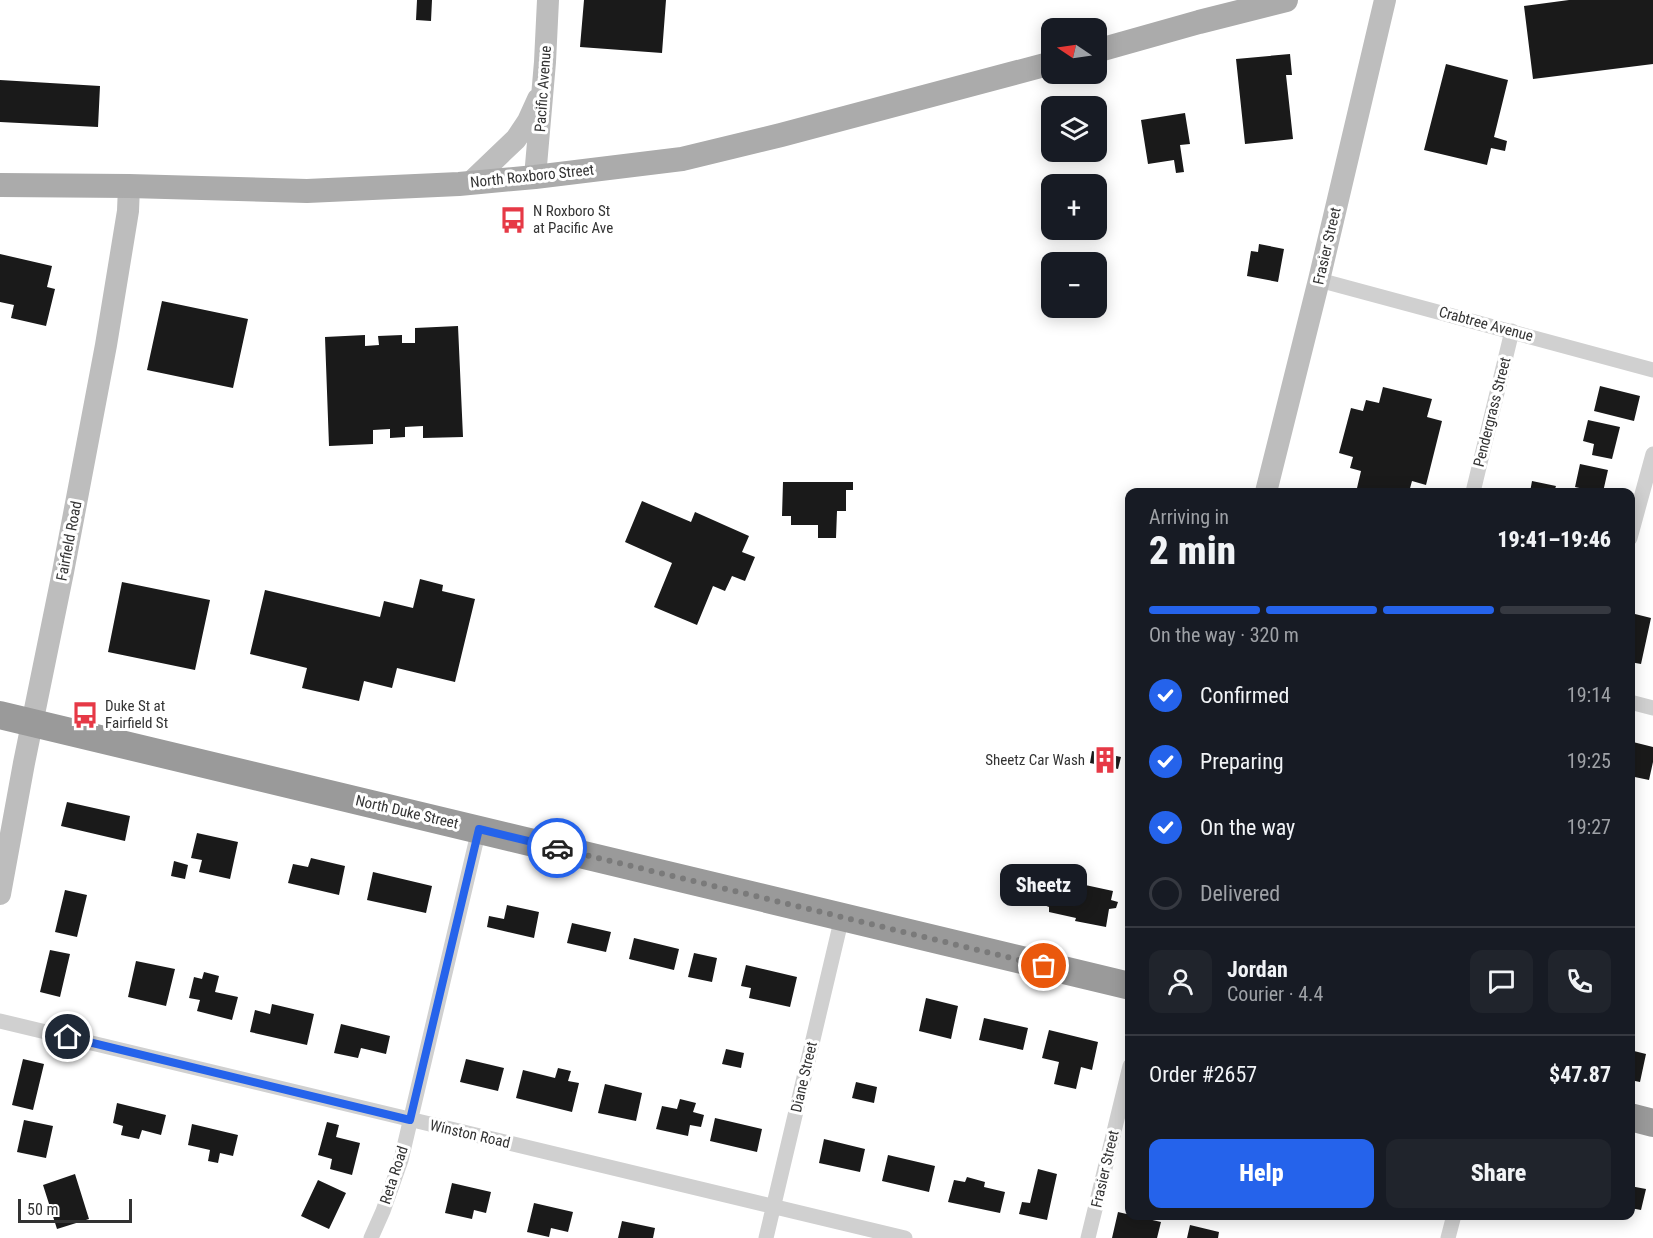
<!DOCTYPE html>
<meta charset="utf-8">
<style>
:root{--surface:#171b24;--page:#20242c;--text:#f1f3f6;--muted:#9ea1a6;--line:#363941;--accent:#2563eb}
body{margin:0;font-family:"Roboto Condensed",sans-serif;background:var(--page);color:var(--text);height:100vh;display:flex;flex-direction:column;font-size:22px;white-space:nowrap}
*{box-sizing:border-box;margin:0}
p{font-size:20px;color:var(--muted)}
.icon{flex:none;width:33px;height:33px;fill:none;stroke:currentColor;stroke-width:2;stroke-linecap:round;stroke-linejoin:round}
.map{position:relative;flex:1;overflow:hidden}
.drawer{position:absolute;left:1125px;top:488px;width:510px;height:732px;display:flex;flex-direction:column;background:var(--surface);border-radius:12px;box-shadow:0 3px 15px #0003}
.drawer>*{flex:none}
.needle{width:39px;rotate:283deg}
.fabs{position:absolute;left:1041px;top:18px;display:grid;gap:12px}
.fabs a{display:grid;place-items:center;width:66px;height:66px;border-radius:12px;background:var(--surface);box-shadow:0 3px 15px #0003;font-size:30px}
.scale{position:absolute;left:18px;bottom:15px;width:114px;box-sizing:border-box;padding-left:6px;border:3px solid #333;border-top:0;font-size:16px;line-height:21px;white-space:nowrap;color:#333;-webkit-text-stroke:4px #fff;paint-order:stroke}
.pin{position:absolute;display:grid;place-items:center;width:51px;height:51px;color:#fff;margin:-26px;border:3px solid #fff;border-radius:50%;box-shadow:0 2px 6px #0007}
.courier{position:absolute;display:grid;place-items:center;width:60px;height:60px;margin:-30px;border:4px solid #2563eb;border-radius:50%;background:#fff;color:#222;box-shadow:0 2px 8px #0007}
.bubble{position:absolute;height:42px;border-radius:12px;background:var(--surface);box-shadow:0 3px 15px #0003;font-size:20px;font-weight:800;line-height:42px;text-align:center}
.head em{font-style:normal;font-weight:800}
.head div{display:flex;flex-direction:column-reverse}
.head{display:flex;align-items:center;justify-content:space-between;height:102px;padding:0 24px}
h1{font-size:39px;font-weight:800;line-height:45px}
.bar{display:grid;grid-template-columns:repeat(4,1fr);gap:9px 6px;align-content:center;height:72px;padding:0 24px}
.bar i{height:8px;border-radius:4px;background:var(--line)}
.bar .current{background:var(--accent)}
.bar p{grid-column:span 4}
.line{display:flex;align-items:center;gap:15px;padding:0 24px;border-top:2px solid var(--line)}
.line div{flex:1}
.round{display:grid;place-items:center;flex:none;width:63px;height:63px;border-radius:12px;background:var(--page)}
ol{padding:0 24px;list-style:none}
li{display:flex;align-items:center;gap:18px;height:66px}
li p{margin-inline-start:auto}
li .icon{padding:6px;border-radius:50%;background:var(--accent);color:#fff;stroke-width:4}
li:last-child{color:var(--muted)}
li i{width:33px;height:33px;border:3px solid var(--line);border-radius:50%}
.action{display:flex;gap:12px;margin-top:auto;padding:12px 24px}
.action a{flex:1;height:69px;border-radius:12px;background:var(--accent);color:#fff;font-size:24px;font-weight:800;line-height:69px;text-align:center}
.action a+a{background:var(--page);color:var(--text)}
.map>svg:first-child{display:block}
</style>
<div class="map">
<svg width="1653" height="1238" viewBox="0 0 1653 1238">
<rect width="100%" height="100%" fill="#fff"/>
<path fill="#1a1a1a" d="M417 0H432L431 21 416 20Z
M584 0H666L662 53 580 47Z
M1569 0H1653V64L1533 79 1524 6Z
M1290 54 1292 75H1286L1293 139 1245 144 1236 59Z
M1446 64 1508 80 1494 137 1507 141 1505 151 1491 148 1487 165 1424 150Z
M0 80 100 86 98 127 0 122Z
M1185 113 1190 144 1180 145 1184 172 1176 173 1174 160 1148 164 1141 120Z
M1259 244 1284 249 1278 282 1247 276 1251 251 1258 252Z
M0 254 52 266 47 287 55 289 46 326 11 318 14 305 0 302Z
M162 301 248 319 233 388 147 370Z
M458 326 463 437 423 438V426L405 427V437L390 438V429L373 430V444L329 446 325 337 365 335V346L379 345 378 336 402 335V343H415V328Z
M1600 386 1640 396 1634 421 1594 411Z
M1383 387 1432 399 1427 417 1442 421 1426 485 1412 481 1409 492H1375L1357 488 1361 471 1350 468 1353 457 1339 453 1351 408 1363 411 1366 400 1379 403Z
M1588 420 1620 427 1612 459 1592 455 1594 444 1583 441Z
M1580 464 1608 470 1603 492H1597L1575 487Z
M1532 481 1556 486 1554 492H1530Z
M783 482H853V490H846V511H837L836 538H818V525H791V516H782Z
M642 501 691 522 695 512 749 536 742 552 755 557 745 581 732 576 725 591 713 586 697 625 654 607 672 563 625 542Z
M420 579 443 585 442 591 475 599 455 682 397 668 392 688 364 681 359 701 302 688 307 668 250 654 265 590 380 617 384 601 413 608Z
M122 582 210 600 195 670 108 652Z
M1631 613 1651 618 1641 664 1630 662Z
M1633 742 1653 747V762L1649 780 1630 776V755Z
M1092 751 1121 757 1118 769 1090 763Z
M67 802 130 816 125 841 61 826Z
M197 833 238 842 230 879 199 872 202 860 191 858Z
M311 858 345 866 339 895 288 883 293 864 308 867Z
M174 861 188 865 185 879 171 876Z
M373 872 432 886 426 913 367 900Z
M1068 877 1076 879V883L1113 891 1111 900 1118 902 1116 908 1109 909 1106 927 1075 921 1076 918 1049 912V907L1044 905 1046 898 1052 900 1057 878 1067 879Z
M65 890 87 895 77 937 55 932Z
M507 905 539 912 534 938 487 927 489 916 504 919Z
M572 923 611 932 606 952 567 943Z
M634 938 679 949 674 970 629 959Z
M50 950 70 954 60 997 40 992Z
M694 953 717 958 712 982 688 977Z
M136 961 175 969 166 1006 128 997Z
M746 965 797 977 790 1007 749 998 751 988 741 986Z
M204 972 219 976 215 992 238 997 232 1020 197 1011 200 1000 189 998 194 977 202 979Z
M926 998 958 1006 951 1039 919 1031Z
M272 1004 314 1014 307 1045 250 1032 255 1010 270 1014Z
M984 1018 1028 1028 1023 1050 979 1040Z
M341 1024 390 1036 386 1054 361 1048 358 1058 334 1053Z
M1049 1030 1098 1042 1092 1070 1081 1067 1076 1089 1054 1084 1059 1062 1042 1058Z
M726 1049 744 1053 741 1068 722 1064Z
M1630 1050 1646 1054 1640 1082 1630 1080Z
M23 1059 44 1064 33 1110 12 1105Z
M466 1059 504 1068 498 1091 460 1082Z
M558 1068 571 1071 568 1081 579 1083 572 1112 516 1098 523 1070 555 1078Z
M856 1082 877 1087 874 1103 852 1098Z
M605 1084 642 1093 636 1121 598 1113Z
M680 1099 696 1103 693 1112 704 1115 701 1127 690 1125 688 1136 656 1129 662 1106 677 1109Z
M117 1103 166 1115 161 1135 142 1130 139 1139 121 1135 123 1126 113 1123Z
M715 1118 762 1129 757 1152 710 1141Z
M24 1120 53 1126 46 1158 17 1152Z
M327 1122 339 1125 336 1137 360 1143 352 1175 330 1169 332 1159 318 1155Z
M192 1124 238 1135 233 1156 220 1153 218 1163 208 1161 210 1150 188 1145Z
M824 1139 865 1149 860 1172 819 1163Z
M888 1155 935 1166 929 1192 882 1181Z
M1038 1169 1057 1174 1047 1220 1019 1214 1022 1202 1030 1203Z
M75 1174 89 1219 57 1229 43 1185Z
M967 1177 985 1182 984 1187 1005 1192 1000 1213 948 1202 954 1180 965 1182Z
M318 1180 346 1193 329 1229 301 1216Z
M452 1183 491 1192 486 1213 474 1210 472 1219 445 1213Z
M1630 1186 1646 1189 1641 1210 1630 1208Z
M534 1203 573 1212 568 1232 551 1228 549 1237 527 1232Z
M1118 1212 1161 1222 1157 1238H1112Z
M622 1221 655 1228 653 1238H618Z
M1190 1225 1219 1232 1218 1238H1187Z"/>
<g fill="none" stroke-linecap="round" stroke-linejoin="round">
<path stroke="#d0d0d0" stroke-width="15" d="M1319 280 1653 370
M1473 492 1512 331
M1630 538 1653 454
M1630 702 1653 708
M0 1021 905 1238
M371 1238 383 1211 401 1160 479 829
M766 1238 842 917
M1088 1238 1130 1066
M1448 1238 1454 1215"/>
<path stroke="#bdbdbd" stroke-width="22" d="M535 177 545 62 548 0
M470 183 516 139 528 121 538 99
M1266 492 1319 280 1385 0
M0 894 24 763 63 572 106 345 128 211 129 186"/>
<path stroke="#ababab" stroke-width="24" d="M1096 51 1199 22 1286 0
M0 185 129 186 307 191 459 184 535 177 682 159 781 135 1052 63"/>
<path stroke="#9a9a9a" stroke-width="28" d="M0 715 1130 986
M1630 1117 1653 1123"/>
</g>
<g fill="none" stroke-linecap="round" stroke-linejoin="round">
<path stroke="#7a7a7a" stroke-width="6" stroke-dasharray="0 10.8" d="M557 848 1044 966"/>
<path stroke="#2563eb" stroke-width="8" d="M68 1037 410 1120 479 829 557 848"/>
</g>
<defs>
<symbol id="bus-bare" viewBox="-9 -9 18 18"><path d="M-5-6H5V4H4V6H2V4H-2V6H-4V4H-5ZM-3.5-4V0h7V-4ZM-3.5 1.2v1.5H-2V1.2ZM2 1.2v1.5H3.5V1.2Z" fill="#e63946" stroke="#fff" stroke-width="2.5" paint-order="stroke"/></symbol>
<symbol id="building-bare" viewBox="-9 -9 18 18"><path d="M-4-6H4V6H1V3H-1V6H-4ZM-2.5-4.3h1.7v1.8h-1.7ZM.8-4.3h1.7v1.8H.8ZM-2.5-1h1.7V.8h-1.7ZM.8-1h1.7V.8H.8Z" fill="#e63946" stroke="#fff" stroke-width="2.5" paint-order="stroke"/></symbol>
</defs>
<g fill-rule="evenodd">
<use href="#bus-bare" x="494" y="201" width="38" height="38"/>
<use href="#bus-bare" x="66" y="696" width="38" height="38"/>
<use href="#building-bare" x="1086" y="741" width="38" height="38"/>
</g>
<g text-anchor="middle" dominant-baseline="central" stroke-width="6" stroke-linejoin="round" paint-order="stroke">
<g font-size="15" fill="#333" stroke="#fff">
<text transform="translate(543 89) rotate(-86)">Pacific Avenue</text>
<text transform="translate(532 176) rotate(-6)">North Roxboro Street</text>
<text transform="translate(1327 246) rotate(-77)">Frasier Street</text>
<text transform="translate(1486 324) rotate(15)">Crabtree Avenue</text>
<text transform="translate(1492 412) rotate(-76)">Pendergrass Street</text>
<text transform="translate(69 541) rotate(-79)">Fairfield Road</text>
<text transform="translate(407 812) rotate(13)">North Duke Street</text>
<text transform="translate(804 1077) rotate(-77)">Diane Street</text>
<text transform="translate(470 1134) rotate(13)">Winston Road</text>
<text transform="translate(1105 1169) rotate(-77)">Frasier Street</text>
<text transform="translate(394 1175) rotate(-72)">Reta Road</text>
</g>
<g font-size="15" fill="#333" stroke="#fff" text-anchor="start">
<text x="533" y="211">N Roxboro St<tspan x="533" dy="17">at Pacific Ave</tspan></text>
<text x="105" y="706">Duke St at<tspan x="105" dy="17">Fairfield St</tspan></text>
<text x="1085" y="760" text-anchor="end">Sheetz Car Wash</text>
</g>
</g>
</svg>
<div class="fabs">
<a><svg class="needle" viewBox="-14 -14 28 28"><path d="M0-13l5 13h-10z" fill="#e53935"/><path d="M0 13l5-13h-10z" fill="#9ea1a6"/></svg></a>
<a><svg class="icon" aria-label="layers" viewBox="0 0 24 24"><path d="M12 4l9 5-9 5-9-5zM3 14l9 5 9-5"/></svg></a>
<a>+</a>
<a>−</a>
</div>
<div class="scale">50 m</div>
<div class="pin" style="left:1044px;top:966px;background:#ea580c"><svg class="icon" aria-label="bag" viewBox="0 0 24 24"><path d="M5 8h14l-1 12H6zM9 8a3 3 0 0 1 6 0"/></svg></div>
<div class="pin" style="left:68px;top:1037px;background:#1f2937"><svg class="icon" aria-label="home" viewBox="0 0 24 24"><path d="M3 11l9-7 9 7M6 9v11h12V9"/></svg></div>
<div class="courier" style="left:557px;top:848px"><svg class="icon" aria-label="car" viewBox="0 0 24 24"><path d="M5 17H2v-5l4-1 3-4h7l3 4 3 1v5h-3M9 17h6M6 11h13"/><circle cx="7" cy="17" r="2"/><circle cx="17" cy="17" r="2"/></svg></div>
<div class="bubble" style="left:1000px;top:864px;width:87px">Sheetz</div>
<section class="drawer">
<div class="head"><div><h1>2 min</h1><p>Arriving in</p></div><em>19:41–19:46</em></div>
<div class="bar"><i class="current"></i><i class="current"></i><i class="current"></i><i></i><p>On the way · 320 m</p></div>
<ol>
<li><svg class="icon" aria-label="check" viewBox="0 0 24 24"><path d="M5 12l5 5 9-10"/></svg>Confirmed<p>19:14</p></li>
<li><svg class="icon" aria-label="check" viewBox="0 0 24 24"><path d="M5 12l5 5 9-10"/></svg>Preparing<p>19:25</p></li>
<li><svg class="icon" aria-label="check" viewBox="0 0 24 24"><path d="M5 12l5 5 9-10"/></svg>On the way<p>19:27</p></li>
<li><i></i>Delivered</li>
</ol>
<div class="line" style="height:108px"><a class="round"><svg class="icon" aria-label="person" viewBox="0 0 24 24"><circle cx="12" cy="8" r="4"/><path d="M4 21q1-7 8-7t8 7"/></svg></a><div><b>Jordan</b><p>Courier · 4.4</p></div><a class="round"><svg class="icon" aria-label="chat" viewBox="0 0 24 24"><path d="M4 5h16v11H9l-5 4z"/></svg></a><a class="round"><svg class="icon" aria-label="phone" viewBox="0 0 24 24"><path d="M5 4h4l2 5-3 2q2 4 5 5l2-3 5 2v4C11 20 4 13 5 4z"/></svg></a></div>
<div class="line" style="height:78px"><div>Order #2657</div><b>$47.87</b></div>
<div class="action"><a>Help</a><a>Share</a></div>
</section>
</div>
